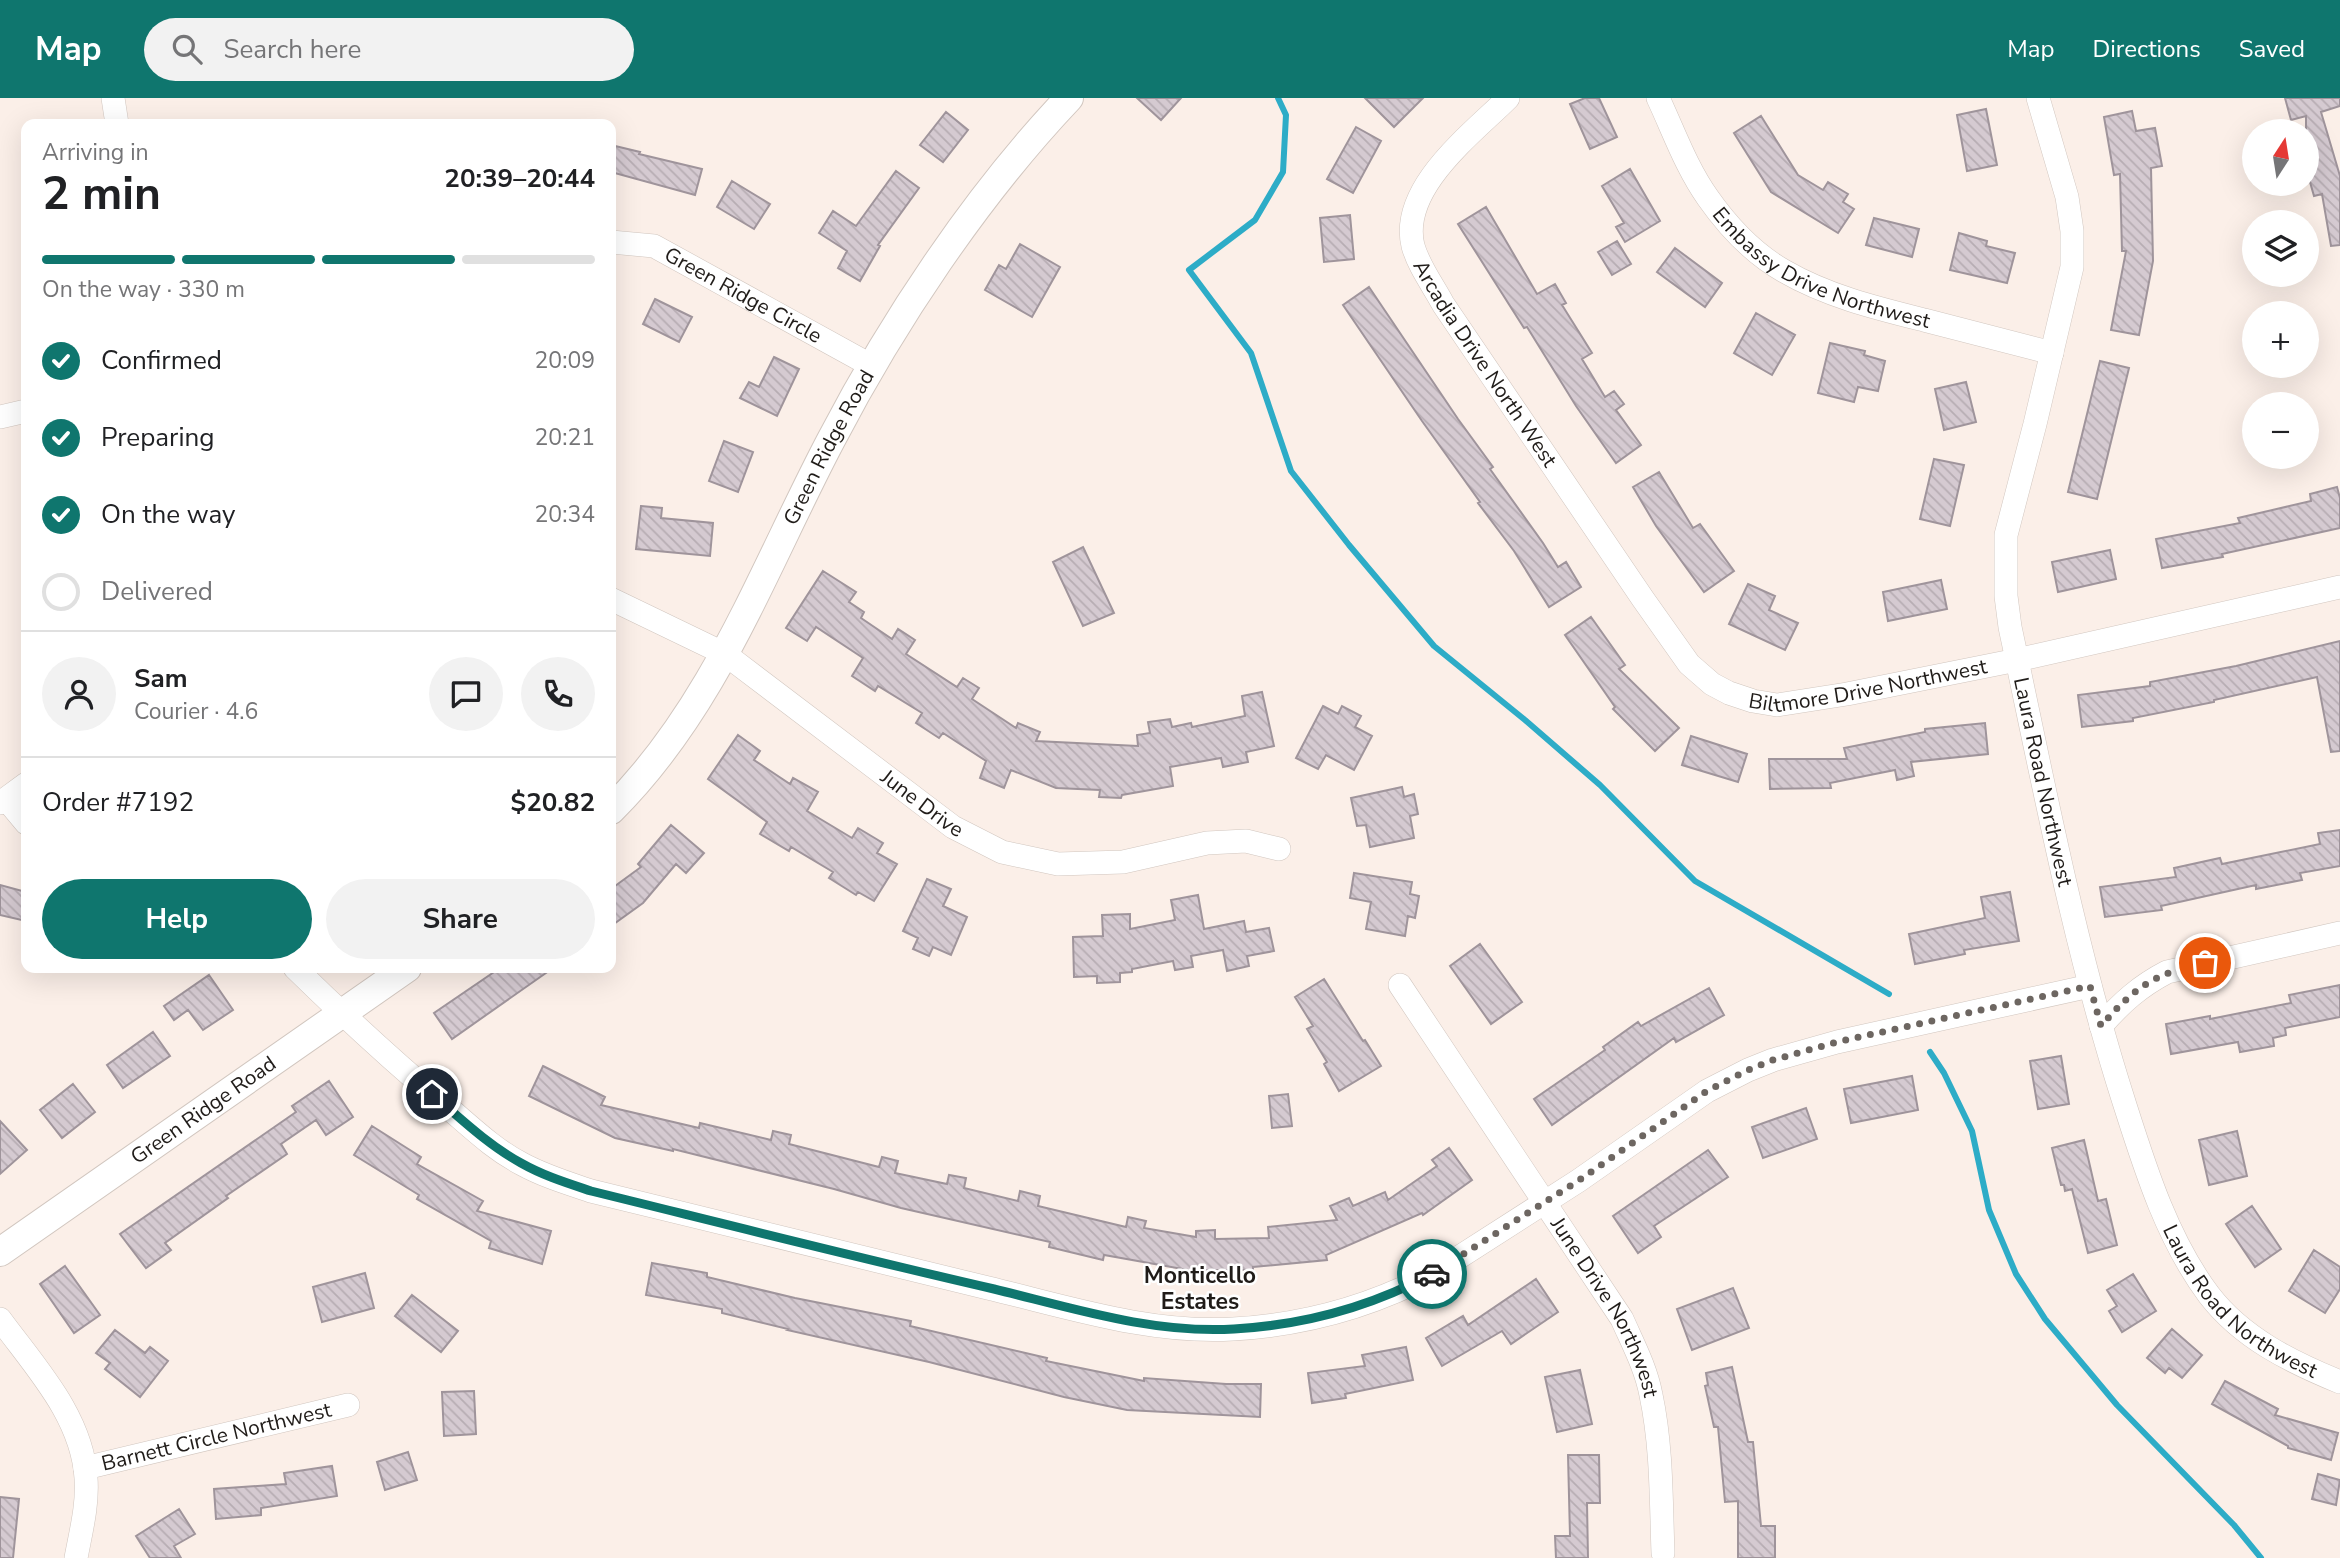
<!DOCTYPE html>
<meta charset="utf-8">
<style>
:root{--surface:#fff;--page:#f2f2f2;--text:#202124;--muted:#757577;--line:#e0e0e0;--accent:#0f766e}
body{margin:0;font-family:"Nunito Sans",sans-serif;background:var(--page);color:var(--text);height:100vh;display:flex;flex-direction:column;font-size:26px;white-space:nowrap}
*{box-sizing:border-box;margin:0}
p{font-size:23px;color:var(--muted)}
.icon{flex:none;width:38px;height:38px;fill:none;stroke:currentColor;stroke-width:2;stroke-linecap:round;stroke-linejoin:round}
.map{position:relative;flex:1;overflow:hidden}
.side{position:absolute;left:21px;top:21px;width:595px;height:854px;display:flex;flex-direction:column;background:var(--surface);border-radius:14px;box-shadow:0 7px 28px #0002}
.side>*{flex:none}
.needle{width:46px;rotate:12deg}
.fabs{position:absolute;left:2242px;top:21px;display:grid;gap:14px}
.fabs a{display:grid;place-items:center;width:77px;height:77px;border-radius:50%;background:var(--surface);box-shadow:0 7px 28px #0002;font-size:35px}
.pin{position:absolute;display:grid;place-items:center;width:60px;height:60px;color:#fff;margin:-30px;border:4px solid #fff;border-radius:50%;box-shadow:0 2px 7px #0007}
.courier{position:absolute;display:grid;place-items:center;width:70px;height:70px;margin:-35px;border:5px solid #0f766e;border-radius:50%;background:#fff;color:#222;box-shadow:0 2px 9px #0007}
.overview em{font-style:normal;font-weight:700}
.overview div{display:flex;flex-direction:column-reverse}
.overview{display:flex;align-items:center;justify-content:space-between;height:119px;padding:0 21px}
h1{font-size:46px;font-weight:700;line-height:52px}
.bar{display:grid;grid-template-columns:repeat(4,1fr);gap:10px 7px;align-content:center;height:84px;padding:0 21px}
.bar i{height:9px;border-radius:5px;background:var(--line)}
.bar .active{background:var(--accent)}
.bar p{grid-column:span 4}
.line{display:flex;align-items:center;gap:18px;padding:0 21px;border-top:2px solid var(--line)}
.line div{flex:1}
.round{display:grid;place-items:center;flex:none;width:74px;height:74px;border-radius:37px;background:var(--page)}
ol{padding:0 21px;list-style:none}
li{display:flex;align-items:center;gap:21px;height:77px}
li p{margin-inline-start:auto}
li .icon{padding:7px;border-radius:50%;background:var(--accent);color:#fff;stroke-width:4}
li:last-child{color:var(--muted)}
li i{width:38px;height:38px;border:4px solid var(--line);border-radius:50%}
.primary-button{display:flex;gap:14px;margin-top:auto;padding:14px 21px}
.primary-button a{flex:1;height:80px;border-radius:42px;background:var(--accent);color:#fff;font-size:28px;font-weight:700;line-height:80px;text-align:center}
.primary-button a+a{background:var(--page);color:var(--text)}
header{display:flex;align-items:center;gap:42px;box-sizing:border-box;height:98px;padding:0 35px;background:var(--accent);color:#fff}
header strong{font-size:33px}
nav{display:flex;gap:38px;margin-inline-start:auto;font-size:24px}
.search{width:490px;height:63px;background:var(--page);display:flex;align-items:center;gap:18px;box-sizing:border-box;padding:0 24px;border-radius:38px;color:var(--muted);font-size:26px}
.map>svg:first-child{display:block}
</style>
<header>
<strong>Map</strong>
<div class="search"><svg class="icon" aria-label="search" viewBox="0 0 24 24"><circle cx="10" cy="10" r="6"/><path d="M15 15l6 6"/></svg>Search here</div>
<nav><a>Map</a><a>Directions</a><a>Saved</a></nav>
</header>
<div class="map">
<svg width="2340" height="1460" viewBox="0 0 2340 1460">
<defs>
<pattern id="building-back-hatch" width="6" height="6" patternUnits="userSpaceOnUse" patternTransform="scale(1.75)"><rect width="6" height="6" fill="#d5cad1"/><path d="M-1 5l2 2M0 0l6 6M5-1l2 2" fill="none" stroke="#b7adb3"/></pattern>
</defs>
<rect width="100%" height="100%" fill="#fbefe8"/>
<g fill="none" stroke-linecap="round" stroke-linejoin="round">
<path stroke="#2dacc7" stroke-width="6" d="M1278 0 1286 17 1283 74 1255 122 1189 172 1251 255 1291 373 1349 447 1434 548 1525 622 1600 687 1695 783 1889 896
M1930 954 1944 975 1972 1033 1989 1112 2016 1176 2045 1221 2117 1307 2234 1427 2261 1460"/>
</g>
<path fill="url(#building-back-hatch)" stroke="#9f949b" stroke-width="2" d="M1137 0H1181L1161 22Z
M1365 0H1423L1394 29Z
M1585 0H1599L1617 39 1590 51 1570 6Z
M2285 0H2340V8L2321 14 2340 78V147L2331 148 2322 96 2314 98 2306 70V18L2291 22Z
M1986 11 1997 67 1967 73 1957 17Z
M2132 13 2136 33 2155 30 2162 68 2151 70 2153 163 2139 237 2111 232 2126 153H2122L2120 76 2114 77 2104 19Z
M946 14 968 32 943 64 920 47Z
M1761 18 1798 77 1823 92 1828 84 1848 96 1843 104 1854 111 1838 135 1771 94 1734 35Z
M1356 29 1381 43 1353 95 1327 81Z
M611 47 640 54 639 56 702 71 695 97 611 74Z
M1630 71 1660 123 1625 144 1616 129 1624 125 1602 88Z
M896 73 919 90 878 147 880 148 860 183 838 170 847 153 819 135 833 113 856 128Z
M732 83 770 106 754 131 717 109Z
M1486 109 1537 196 1555 186 1566 205 1562 207 1592 255 1582 261 1605 299 1614 293 1624 306 1616 312 1641 347 1616 365 1576 308 1527 229 1524 230 1458 126Z
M1350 117 1354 161 1324 164 1320 120Z
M1874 120 1919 131 1912 159 1866 147Z
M1959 135 1987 143 1986 148 2015 155 2007 185 1950 172Z
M1617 143 1631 166 1612 177 1598 154Z
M1020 146 1060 169 1032 219 985 192 999 167 1006 171Z
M1675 150 1722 185 1705 209 1657 174Z
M1369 189 1458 321 1493 369 1490 371 1543 445 1558 469 1566 464 1581 489 1549 509 1514 453 1478 405 1480 404 1422 323 1343 207Z
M655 201 692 219 679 244 643 226Z
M1756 215 1795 237 1772 277 1734 255Z
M1830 245 1865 253 1864 257 1885 263 1878 293 1858 289 1854 304 1818 295Z
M774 259 799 271 777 318 740 300 749 284 759 289Z
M2100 263 2129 270 2097 401 2068 394Z
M1966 284 1976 324 1944 332 1935 291Z
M724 343 753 354 738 394 709 383Z
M1934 361 1964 367 1950 428 1920 421Z
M1659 374 1693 430 1700 426 1734 473 1704 494 1656 428 1633 389Z
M2337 389 2340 400V430L2222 456 2223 459 2162 470 2156 441 2240 425 2238 420 2311 403 2310 396Z
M641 408 662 410 661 420 713 425 710 458 636 451Z
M1083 449 1114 515 1083 528 1053 464Z
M2110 452 2116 481 2058 494 2052 464Z
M823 473 856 494 849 504 864 514 861 520 892 541 898 531 915 542 906 556 957 589 963 580 979 590 972 601 1016 630 1018 625 1040 634 1036 643 1138 648 1137 637 1150 635 1148 624 1170 621 1172 629 1191 625 1192 629 1245 618 1242 598 1262 594 1274 648 1246 654 1248 664 1223 669 1221 660 1170 669 1173 688 1122 697 1121 700 1099 699 1100 692 1056 690 1011 672 1004 690 980 680 986 663 943 635 939 640 916 625 922 615 878 588 875 593 852 578 863 560 816 529 807 543 786 530Z
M1941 482 1947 511 1888 523 1883 494Z
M1748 486 1775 498 1769 512 1798 525 1785 552 1729 526Z
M1591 519 1625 567 1619 571 1679 630 1655 653 1613 611 1615 609 1565 537Z
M2340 543V653L2331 654 2317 579 2214 602V604L2133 620V623L2082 629 2078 597 2150 588V584L2236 568Z
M1323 608 1338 616 1342 608 1361 618 1355 629 1372 638 1354 672 1326 657 1318 671 1296 660Z
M1985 625 1988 656 1911 664 1914 678 1897 682 1895 672 1830 685 1831 690 1770 691 1769 661H1847L1844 650 1925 634V631Z
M738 637 760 653 754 662 790 686 793 680 818 694 807 713 852 740 858 730 883 745 877 755 897 766 874 803 858 794 856 797 829 780 833 774 791 749 789 753 760 736 767 724 708 681Z
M1691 638 1747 656 1738 684 1682 667Z
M1402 689 1404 699 1414 696 1418 716 1410 718 1414 740 1370 749 1366 727 1357 728 1351 700Z
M671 727 704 755 686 775 676 766 643 805 611 828V791L641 769 638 766Z
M2340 732V768L2300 775 2302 782 2256 791V787L2161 808 2162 812 2105 819 2100 789 2176 779 2174 770 2220 760 2222 766 2320 746 2318 735Z
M1354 775 1412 784 1410 796 1419 798 1415 820 1408 818 1405 838 1366 831 1371 804 1350 800Z
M927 781 951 791 943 808 967 819 951 857 933 849 929 858 913 851 918 840 903 833Z
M0 787 26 794V823L0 817Z
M2010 794 2019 843 1964 852 1965 856 1915 866 1909 836 1985 820 1981 799Z
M1198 797 1204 831 1244 823 1246 834 1269 830 1274 853 1247 858 1249 868 1227 873 1223 852 1191 858 1193 869 1175 872 1173 863 1132 871V874L1120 875V884L1097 885V878L1074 879 1073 839 1103 838 1102 817 1130 816V831L1175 822 1171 802Z
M1480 846 1522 904 1491 926 1450 868Z
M500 870H553L452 941 434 915Z
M209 877 233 912 203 932 188 912 174 922 164 908Z
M1324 881 1363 943 1365 942 1381 968 1339 993 1324 966 1327 964 1307 931 1313 928 1295 899Z
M2340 887V919L2285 930 2286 937 2273 940 2274 948 2240 954 2238 944 2171 956 2166 926 2210 918V921L2291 905 2289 897Z
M1709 890 1724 917 1676 944 1674 940 1552 1027 1534 1001 1605 952 1603 949 1638 924 1641 928Z
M153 934 170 958 123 990 107 967Z
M2061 958 2069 1006 2038 1011 2030 963Z
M543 968 605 999 601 1007 699 1030 700 1025 771 1042 773 1033 791 1037 789 1046 879 1069 882 1059 898 1063 895 1075 947 1086 949 1077 966 1080 964 1090 1018 1103 1020 1093 1040 1098 1038 1108 1126 1129 1128 1119 1146 1123 1144 1130 1196 1139V1133L1215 1132V1141L1269 1140 1268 1129 1337 1122 1330 1108 1349 1100 1353 1108 1385 1094 1388 1102 1437 1068 1432 1062 1449 1050 1472 1082 1423 1117 1422 1115 1326 1157 1327 1162 1253 1169V1172H1188L1104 1157 1103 1162 1049 1149 1050 1144 901 1110 834 1091 673 1051V1053L615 1040 529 998Z
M1912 978 1918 1012 1851 1025 1844 991Z
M329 983 353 1019 326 1037 316 1022 281 1046 287 1056 226 1098 228 1100 165 1145 171 1152 146 1170 120 1136 296 1014 292 1008Z
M73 986 95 1014 62 1040 40 1012Z
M1288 996 1292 1028 1272 1030 1269 998Z
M1806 1010 1817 1041 1763 1060 1752 1029Z
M0 1023 27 1052 0 1076Z
M372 1028 421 1059 417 1066 483 1103 477 1113 551 1133 542 1166 489 1150 491 1143 417 1101 419 1097 354 1057Z
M2237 1033 2247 1078 2209 1087 2199 1042Z
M2084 1042 2098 1103 2106 1101 2117 1147 2088 1155 2072 1091 2065 1093 2064 1087H2061L2052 1050Z
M1708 1052 1728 1079 1654 1128 1661 1139 1638 1155 1613 1118Z
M2252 1108 2281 1151 2255 1169 2226 1126Z
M2314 1152 2340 1169V1191L2325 1215 2289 1193Z
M652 1165 707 1175V1179L795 1200 911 1223 910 1228 1047 1260 1046 1263 1144 1283V1280L1226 1286H1261L1260 1319 1127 1312 1064 1299 929 1264 787 1232 788 1231 722 1215V1211L646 1197Z
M65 1168 100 1217 74 1235 40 1186Z
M365 1175 374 1210 322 1224 313 1189Z
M2133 1176 2156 1213 2122 1234 2109 1213 2117 1208 2107 1192Z
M1536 1181 1558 1214 1511 1246 1502 1233 1442 1268 1426 1240 1463 1218 1468 1227Z
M1733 1190 1749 1230 1692 1252 1677 1211Z
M412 1197 458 1233 441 1254 395 1218Z
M2172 1231 2202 1257 2182 1280 2169 1270 2165 1275 2147 1260Z
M115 1232 145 1255 150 1249 168 1263 140 1299 105 1271 110 1265 96 1255Z
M1406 1249 1413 1282 1345 1296 1346 1300 1312 1305 1308 1275 1365 1268 1362 1257Z
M1732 1269 1748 1344H1753L1761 1428H1775V1460H1738V1403L1725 1404 1718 1329H1714L1705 1288 1708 1287 1706 1275Z
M1580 1272 1592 1326 1557 1334 1545 1279Z
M2225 1283 2278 1311 2275 1317 2338 1335 2331 1362 2288 1350V1348L2212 1306Z
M474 1293 476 1336 444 1338 442 1294Z
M408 1354 417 1382 385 1392 377 1364Z
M1568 1357H1599L1600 1405H1587L1588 1460H1556L1555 1438H1570Z
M332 1368 337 1398 261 1410V1417L216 1421 214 1391 286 1386 284 1375Z
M2318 1376 2340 1382 2336 1407 2312 1401Z
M0 1399 19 1401 13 1460H0Z
M179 1411 195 1436 174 1448 181 1460H150L136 1438Z"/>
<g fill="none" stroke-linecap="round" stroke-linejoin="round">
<defs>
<g id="minor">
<path d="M113 0 117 26"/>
<path id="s1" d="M1508 0C1472 36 1399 90 1413 148 1419 169 1433 187 1443 206L1643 501 1689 566 1712 586 1729 595 1753 603 1777 607 1847 596 2017 562 2340 489"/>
<path id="s2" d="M1658 0C1674 34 1686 69 1708 100 1727 127 1754 156 1784 173 1827 198 1876 210 1924 222 1966 233 2009 244 2052 255"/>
<path id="s3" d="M2038 0 2067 99 2072 133V169L2035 326 2006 437V498L2010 529C2044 688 2074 848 2124 1004 2145 1070 2167 1141 2209 1197 2242 1240 2291 1264 2340 1284"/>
<path id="s4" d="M611 144 654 148 872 268"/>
<path d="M0 319 26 313"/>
<path id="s5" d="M611 501 725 556 953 729 1002 754 1058 766 1123 764 1207 745 1246 743 1279 751"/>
<path d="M6 701 26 725"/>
<path d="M0 705 26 686"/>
<path d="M295 870C343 917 393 963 445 1007 470 1028 493 1051 522 1066 544 1078 567 1085 591 1093 724 1125 856 1159 988 1190 1068 1209 1150 1236 1233 1231 1305 1227 1373 1208 1436 1174L1578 1083 1707 993 1748 972 1773 962 1837 944 2090 888"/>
<path id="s6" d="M1400 887 1622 1221C1633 1246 1646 1270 1651 1297 1662 1349 1661 1403 1663 1455"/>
<path d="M2101 928C2121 905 2140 888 2167 874L2340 835"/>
<path d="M0 1221C35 1269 82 1318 86 1380 88 1407 81 1433 76 1460"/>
<path id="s7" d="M85 1370 348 1307"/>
</g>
<g id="tertiary">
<path id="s8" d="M611 712C715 609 764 469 831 342 893 223 976 98 1069 0"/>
<path id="s9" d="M0 1154 407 870"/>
</g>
</defs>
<use href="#minor" stroke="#d1c6bf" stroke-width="24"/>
<use href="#tertiary" stroke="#d1c6bf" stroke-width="30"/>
<use href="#minor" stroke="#fff" stroke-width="23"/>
<use href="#tertiary" stroke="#fff" stroke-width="28"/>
</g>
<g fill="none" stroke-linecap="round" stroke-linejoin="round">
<path stroke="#6d6661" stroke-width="7" stroke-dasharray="0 12.6" d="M1432 1176 1578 1083 1707 993 1748 972 1773 962 1837 944 2090 888 2101 928C2135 889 2153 876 2205 865"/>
<path stroke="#0f766e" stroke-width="9" d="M432 996C460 1020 488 1047 521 1065 544 1078 567 1085 591 1093 725 1126 859 1160 994 1191 1072 1210 1153 1236 1234 1231 1304 1227 1370 1209 1432 1176"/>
</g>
<g text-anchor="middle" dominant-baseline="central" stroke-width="5" stroke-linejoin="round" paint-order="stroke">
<g font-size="21" fill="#201c19" stroke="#fff">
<text stroke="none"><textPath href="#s2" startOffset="250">Embassy Drive Northwest</textPath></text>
<text stroke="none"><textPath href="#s4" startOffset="145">Green Ridge Circle</textPath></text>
<text stroke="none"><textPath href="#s1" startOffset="322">Arcadia Drive North West</textPath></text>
<text stroke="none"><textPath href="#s8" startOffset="425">Green Ridge Road</textPath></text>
<text stroke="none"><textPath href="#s1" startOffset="877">Biltmore Drive Northwest</textPath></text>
<text stroke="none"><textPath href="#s3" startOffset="700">Laura Road Northwest</textPath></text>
<text stroke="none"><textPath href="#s5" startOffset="374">June Drive</textPath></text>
<text stroke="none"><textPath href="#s9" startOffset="248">Green Ridge Road</textPath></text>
<text stroke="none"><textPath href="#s3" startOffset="1269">Laura Road Northwest</textPath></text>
<text stroke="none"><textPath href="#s6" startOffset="383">June Drive Northwest</textPath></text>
<text stroke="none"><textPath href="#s7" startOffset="135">Barnett Circle Northwest</textPath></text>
</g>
<g font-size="23" font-weight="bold" fill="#201c19" stroke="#fff">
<text x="1200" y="1177">Monticello<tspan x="1200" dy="26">Estates</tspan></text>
</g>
</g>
</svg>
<div class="fabs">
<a><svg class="needle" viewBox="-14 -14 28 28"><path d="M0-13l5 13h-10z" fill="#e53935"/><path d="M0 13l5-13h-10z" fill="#757577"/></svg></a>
<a><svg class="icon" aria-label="layers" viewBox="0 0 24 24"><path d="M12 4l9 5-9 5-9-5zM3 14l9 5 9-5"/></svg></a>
<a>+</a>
<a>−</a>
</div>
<div class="pin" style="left:2205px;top:865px;background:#ea580c"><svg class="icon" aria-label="bag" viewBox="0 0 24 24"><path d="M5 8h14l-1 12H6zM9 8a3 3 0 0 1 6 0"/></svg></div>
<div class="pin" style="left:432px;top:996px;background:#1f2937"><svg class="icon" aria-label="home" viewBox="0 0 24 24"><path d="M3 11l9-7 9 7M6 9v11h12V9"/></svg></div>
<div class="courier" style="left:1432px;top:1176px"><svg class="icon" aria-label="car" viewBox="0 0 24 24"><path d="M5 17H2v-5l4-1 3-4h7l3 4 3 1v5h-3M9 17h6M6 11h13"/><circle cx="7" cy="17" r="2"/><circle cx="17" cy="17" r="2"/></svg></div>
<section class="side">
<div class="overview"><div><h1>2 min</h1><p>Arriving in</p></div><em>20:39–20:44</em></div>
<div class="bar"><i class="active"></i><i class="active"></i><i class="active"></i><i></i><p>On the way · 330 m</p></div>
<ol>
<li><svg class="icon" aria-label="check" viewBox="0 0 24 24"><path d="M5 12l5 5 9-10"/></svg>Confirmed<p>20:09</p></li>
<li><svg class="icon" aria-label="check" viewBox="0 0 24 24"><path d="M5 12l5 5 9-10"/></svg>Preparing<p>20:21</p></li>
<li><svg class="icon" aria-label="check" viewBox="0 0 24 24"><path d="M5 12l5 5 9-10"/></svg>On the way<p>20:34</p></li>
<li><i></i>Delivered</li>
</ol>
<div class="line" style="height:126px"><a class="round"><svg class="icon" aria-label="person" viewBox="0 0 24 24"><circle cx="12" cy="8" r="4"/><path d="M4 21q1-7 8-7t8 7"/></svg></a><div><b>Sam</b><p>Courier · 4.6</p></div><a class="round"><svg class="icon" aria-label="chat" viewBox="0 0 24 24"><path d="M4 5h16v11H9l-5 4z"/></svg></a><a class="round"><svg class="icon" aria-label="phone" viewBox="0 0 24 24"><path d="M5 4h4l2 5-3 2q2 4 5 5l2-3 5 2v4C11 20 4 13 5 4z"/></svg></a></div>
<div class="line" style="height:91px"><div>Order #7192</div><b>$20.82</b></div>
<div class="primary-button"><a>Help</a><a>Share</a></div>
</section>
</div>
